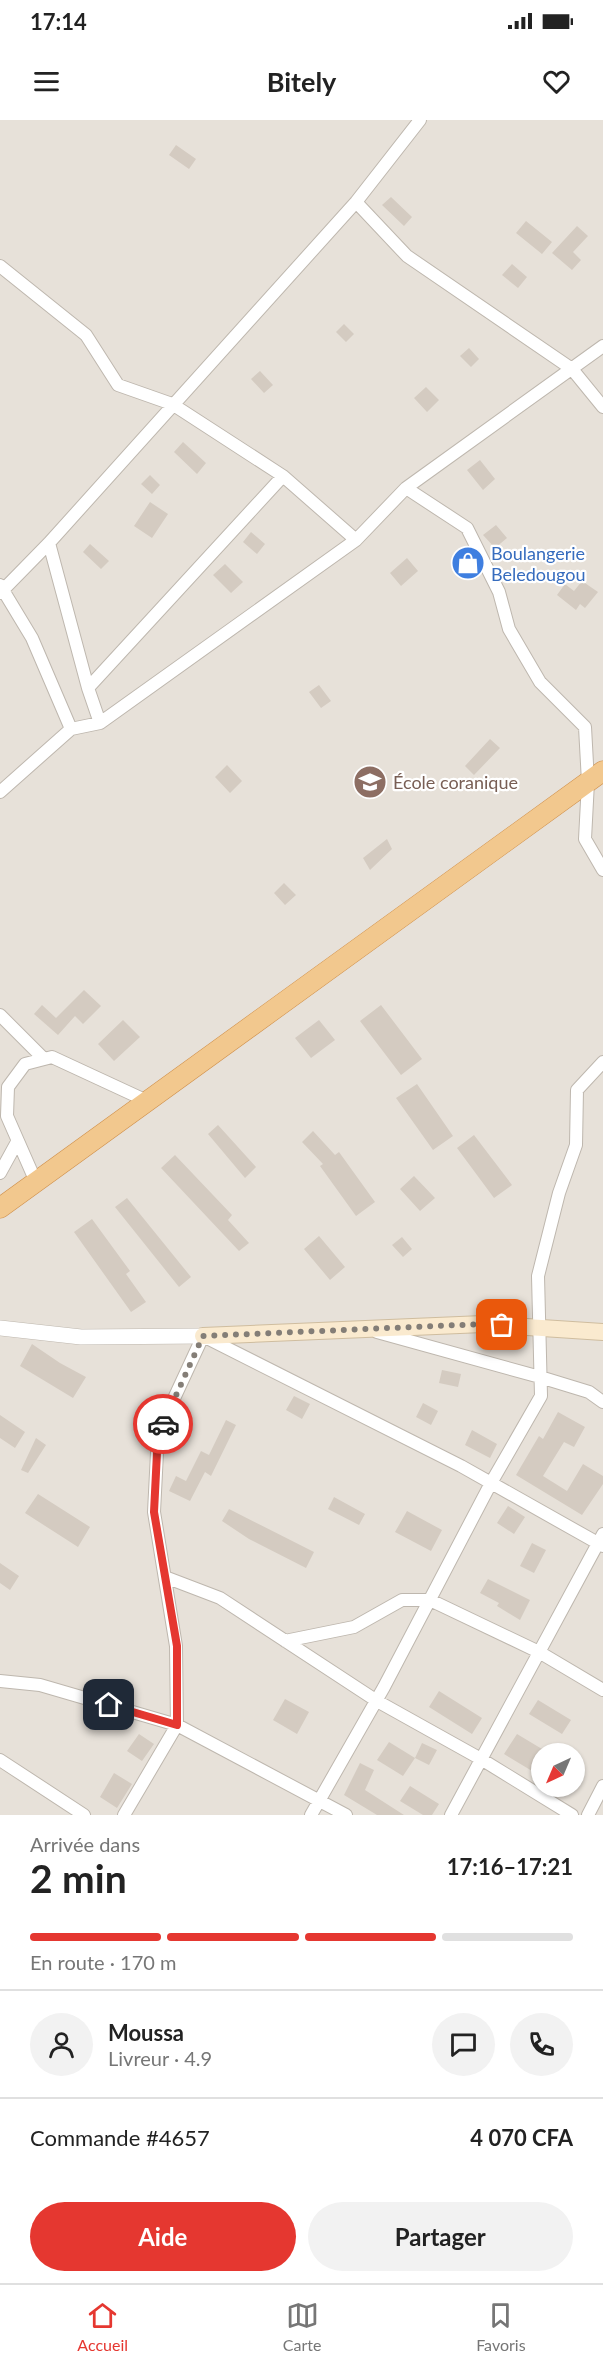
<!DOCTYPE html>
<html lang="fr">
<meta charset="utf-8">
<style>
:root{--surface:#fff;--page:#f2f2f2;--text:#222;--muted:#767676;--line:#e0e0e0;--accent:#e53730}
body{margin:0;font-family:Lato,sans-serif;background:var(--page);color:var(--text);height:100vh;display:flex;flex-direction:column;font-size:22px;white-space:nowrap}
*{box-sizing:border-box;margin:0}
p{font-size:20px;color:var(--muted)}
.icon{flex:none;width:33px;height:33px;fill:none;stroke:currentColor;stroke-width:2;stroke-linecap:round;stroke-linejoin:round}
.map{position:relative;height:1695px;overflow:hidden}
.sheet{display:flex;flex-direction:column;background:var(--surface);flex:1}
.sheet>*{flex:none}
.needle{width:39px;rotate:224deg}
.controls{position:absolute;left:531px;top:1623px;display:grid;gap:12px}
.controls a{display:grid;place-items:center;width:54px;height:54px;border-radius:50%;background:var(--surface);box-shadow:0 2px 4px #0004;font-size:30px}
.pin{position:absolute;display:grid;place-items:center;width:51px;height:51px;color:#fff;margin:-26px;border-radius:12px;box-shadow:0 3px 9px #0006}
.courier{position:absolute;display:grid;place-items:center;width:60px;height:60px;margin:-30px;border:4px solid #e53730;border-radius:50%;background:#fff;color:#222;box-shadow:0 2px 8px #0007}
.head em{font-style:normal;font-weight:700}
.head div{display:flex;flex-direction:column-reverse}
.head{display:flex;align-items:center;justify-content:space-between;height:102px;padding:0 30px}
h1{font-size:39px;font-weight:700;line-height:45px}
.bar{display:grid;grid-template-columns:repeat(4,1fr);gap:9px 6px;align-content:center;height:72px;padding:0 30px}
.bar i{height:8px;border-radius:4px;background:var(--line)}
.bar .selected{background:var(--accent)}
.bar p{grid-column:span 4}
.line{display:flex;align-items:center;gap:15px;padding:0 30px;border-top:2px solid var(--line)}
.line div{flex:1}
.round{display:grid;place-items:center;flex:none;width:63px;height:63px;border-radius:32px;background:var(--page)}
.button{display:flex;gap:12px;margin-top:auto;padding:12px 30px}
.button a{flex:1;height:69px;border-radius:36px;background:var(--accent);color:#fff;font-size:24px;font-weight:700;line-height:69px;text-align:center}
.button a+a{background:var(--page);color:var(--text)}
.status{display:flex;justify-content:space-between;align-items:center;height:42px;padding:0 30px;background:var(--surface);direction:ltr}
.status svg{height:16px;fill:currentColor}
header{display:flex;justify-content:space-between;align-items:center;height:78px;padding:0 30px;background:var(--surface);font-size:27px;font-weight:700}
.tabs{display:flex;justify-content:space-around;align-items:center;height:84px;border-top:2px solid var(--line);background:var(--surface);font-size:16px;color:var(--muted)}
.tabs a{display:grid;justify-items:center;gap:3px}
.tabs .selected{color:var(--accent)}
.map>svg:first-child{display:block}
</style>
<div class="status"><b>17:14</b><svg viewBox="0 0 49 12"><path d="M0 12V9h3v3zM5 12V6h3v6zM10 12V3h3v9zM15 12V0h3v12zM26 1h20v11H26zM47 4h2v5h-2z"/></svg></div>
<header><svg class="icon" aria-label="menu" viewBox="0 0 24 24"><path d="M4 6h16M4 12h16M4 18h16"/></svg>Bitely<svg class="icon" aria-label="heart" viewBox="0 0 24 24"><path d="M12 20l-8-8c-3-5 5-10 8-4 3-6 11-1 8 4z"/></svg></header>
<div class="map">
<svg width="603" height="1695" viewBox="0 0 603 1695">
<rect width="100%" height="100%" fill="#f4f0eb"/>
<path fill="#e7e1d9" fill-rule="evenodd" d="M0 0H603V1695H0ZM542 1634H574V1666H542Z"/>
<path fill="#d4cbc1" d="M176 25 196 39 189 49 169 35Z
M391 77 412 97 404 106 382 85Z
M526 101 552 122 542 134 516 113Z
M577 106 588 116 573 132 581 140 572 150 552 133Z
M512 144 527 157 518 168 502 155Z
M344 204 354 214 346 222 336 212Z
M469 228 479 239 471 247 460 236Z
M260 251 273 265 264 273 251 259Z
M426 267 439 280 427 292 414 278Z
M183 322 206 343 197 354 174 332Z
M480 340 495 359 483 370 467 350Z
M150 355 160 365 152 374 141 364Z
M150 382 168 394 152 418 134 406Z
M496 405 507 418 495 428 483 415Z
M251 412 265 424 257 434 243 422Z
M90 424 109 441 101 449 83 432Z
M407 438 418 451 401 466 390 453Z
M225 444 243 462 231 473 213 455Z
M582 461 598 472 585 488 580 484 576 490 557 475 565 464 574 471Z
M319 565 331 581 321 588 309 572Z
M490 619 500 628 474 655 465 646Z
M227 645 242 661 230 673 215 657Z
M387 719 392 729 370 750 363 738Z
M284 763 296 775 285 785 274 773Z
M84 870 101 886 83 904 75 896 58 915 34 894 42 885 56 898Z
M381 885 422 939 401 955 360 901Z
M123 900 140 917 114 941 98 924Z
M319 900 335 920 311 938 295 918Z
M417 964 453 1016 433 1030 396 978Z
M218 1005 256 1047 245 1058 208 1014Z
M313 1011 335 1035 339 1032 375 1082 356 1096 320 1046 323 1044 302 1022Z
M474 1015 512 1065 494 1078 457 1028Z
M175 1035 232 1095 228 1100 249 1123 239 1131 161 1048Z
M414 1056 435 1078 420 1091 400 1069Z
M127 1078 191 1157 179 1167 115 1087Z
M92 1099 130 1151 126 1154 146 1182 131 1192 74 1112Z
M319 1116 345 1147 330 1160 304 1129Z
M402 1117 412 1129 403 1137 392 1125Z
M32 1224 60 1243 86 1257 73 1278 20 1246Z
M442 1250 461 1254 458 1267 439 1263Z
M294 1276 310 1284 302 1299 286 1290Z
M423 1283 438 1291 431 1305 416 1297Z
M558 1292 585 1307 574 1327 564 1322 543 1356 567 1371 583 1344 603 1356V1364L582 1395 516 1355 539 1316 543 1319Z
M0 1295 25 1312 15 1328 0 1318Z
M226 1300 236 1305 211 1356 205 1352 190 1381 169 1371 176 1356 186 1361 201 1331 209 1335Z
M472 1310 497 1324 490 1338 465 1325Z
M36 1318 46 1325 28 1353 21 1350Z
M38 1374 90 1407 78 1427 25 1393Z
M334 1377 365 1394 359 1405 328 1389Z
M508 1386 525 1397 514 1414 497 1403Z
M229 1389 314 1432 306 1448 249 1419 222 1401Z
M407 1391 442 1410 431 1431 395 1412Z
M532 1423 546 1430 534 1453 520 1446Z
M0 1443 19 1456 10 1470 0 1463Z
M488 1459 530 1480 520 1500 497 1486 499 1483 480 1473Z
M439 1571 482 1598 472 1614 429 1587Z
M285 1579 309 1592 297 1614 273 1600Z
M538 1580 571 1600 562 1614 529 1594Z
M139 1614 154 1624 142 1641 127 1631Z
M517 1614 542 1629V1657L504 1634Z
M389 1622 415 1638 403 1656 377 1640Z
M422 1623 437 1630 429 1645 415 1638Z
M360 1643 374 1650 365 1670 404 1695H377L344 1675Z
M114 1653 132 1664 117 1688 100 1677Z
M410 1666 439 1684 432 1695H423L400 1681Z"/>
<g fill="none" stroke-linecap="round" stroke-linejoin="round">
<defs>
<path id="minor" d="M356 82 407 136 572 249 603 287
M0 146 86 215 118 265 172 284 283 356 356 420
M406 368 467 408 499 472 509 509 540 562 585 607 588 662 585 719 603 750
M49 423 88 568
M0 465 32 518 71 609
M0 473 49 423 356 82 420 0
M100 603 88 568 283 356
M0 672 71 609 100 603 356 420 406 368 603 226
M0 895 44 939
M0 1053 17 1022
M36 1062 7 996 8 967 25 944 52 937 147 981
M377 1212 540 1257 589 1272 603 1282
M165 1457 220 1478 377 1581 481 1639 572 1695
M285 1521 354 1507 402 1480H430L539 1532 603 1570
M0 1561 40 1565 177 1605 346 1695
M0 1640 84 1695
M124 1695 177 1605 176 1526 154 1392 158 1313 203 1216 461 1346 603 1426
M311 1695 384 1567 491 1363 541 1276 538 1156 559 1073 576 1025 577 970 603 942
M451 1695 603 1414
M588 1695 603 1666"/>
<path id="tertiary" d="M0 1208 81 1217 203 1216"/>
<path id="secondary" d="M203 1216 483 1204 603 1212"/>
<path id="trunk" d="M0 1088 603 651"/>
</defs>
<use href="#minor" stroke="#beb7ae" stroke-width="14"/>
<use href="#tertiary" stroke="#beb7ae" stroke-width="16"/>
<use href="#secondary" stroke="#cfbd9f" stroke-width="18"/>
<use href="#trunk" stroke="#cf8f4a" stroke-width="21"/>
<use href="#minor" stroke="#fff" stroke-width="12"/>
<use href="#tertiary" stroke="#fff" stroke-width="15"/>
<use href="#secondary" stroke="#faeacf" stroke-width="16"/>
<use href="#trunk" stroke="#f2c88e" stroke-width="20"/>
</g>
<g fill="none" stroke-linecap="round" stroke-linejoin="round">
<path stroke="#847e77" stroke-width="6" stroke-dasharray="0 10.8" d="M163 1304 203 1216 483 1204 502 1205"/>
<path stroke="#e53730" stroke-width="8" d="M109 1585 177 1605V1526L154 1392 158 1313 163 1304"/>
</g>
<defs>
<symbol id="shop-disc" viewBox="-11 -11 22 22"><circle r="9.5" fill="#3f7fe0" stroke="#fff"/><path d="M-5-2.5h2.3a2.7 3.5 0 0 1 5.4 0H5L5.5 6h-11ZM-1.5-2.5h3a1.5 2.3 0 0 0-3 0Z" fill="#fff"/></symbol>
<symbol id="school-disc" viewBox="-11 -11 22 22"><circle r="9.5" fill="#8d6e63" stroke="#fff"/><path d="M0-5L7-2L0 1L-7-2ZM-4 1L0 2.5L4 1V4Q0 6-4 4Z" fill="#fff"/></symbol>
</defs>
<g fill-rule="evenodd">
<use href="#shop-disc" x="449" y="424" width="38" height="38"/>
<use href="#school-disc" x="351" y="643" width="38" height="38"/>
</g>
<g text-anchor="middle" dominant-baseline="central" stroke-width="4.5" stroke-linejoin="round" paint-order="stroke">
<g font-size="18" fill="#366cbe" stroke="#fff" text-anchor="start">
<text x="491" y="433">Boulangerie<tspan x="491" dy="21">Beledougou</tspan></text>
</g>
<g font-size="18" fill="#785e54" stroke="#fff" text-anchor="start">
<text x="393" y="662">École coranique</text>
</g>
</g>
</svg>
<div class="controls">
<a><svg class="needle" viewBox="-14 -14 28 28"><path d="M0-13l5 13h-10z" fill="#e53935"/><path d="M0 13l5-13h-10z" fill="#767676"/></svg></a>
</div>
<div class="pin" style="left:502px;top:1205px;background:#ea580c"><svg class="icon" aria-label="bag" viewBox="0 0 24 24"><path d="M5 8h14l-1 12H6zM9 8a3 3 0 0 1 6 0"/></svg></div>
<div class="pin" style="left:109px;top:1585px;background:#1f2937"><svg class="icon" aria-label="home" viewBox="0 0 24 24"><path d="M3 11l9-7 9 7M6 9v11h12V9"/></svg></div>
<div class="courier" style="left:163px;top:1304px"><svg class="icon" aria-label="car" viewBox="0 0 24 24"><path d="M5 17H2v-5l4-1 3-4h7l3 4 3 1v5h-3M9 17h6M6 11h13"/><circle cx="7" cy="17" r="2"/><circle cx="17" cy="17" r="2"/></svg></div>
</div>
<section class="sheet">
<div class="head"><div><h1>2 min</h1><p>Arrivée dans</p></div><em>17:16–17:21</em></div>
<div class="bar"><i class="selected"></i><i class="selected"></i><i class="selected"></i><i></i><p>En route · 170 m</p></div>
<div class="line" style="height:108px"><a class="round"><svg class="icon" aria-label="person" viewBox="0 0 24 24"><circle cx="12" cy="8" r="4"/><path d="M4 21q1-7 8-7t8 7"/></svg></a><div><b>Moussa</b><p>Livreur · 4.9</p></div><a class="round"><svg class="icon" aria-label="chat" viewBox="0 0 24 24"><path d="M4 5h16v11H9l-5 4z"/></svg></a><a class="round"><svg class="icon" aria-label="phone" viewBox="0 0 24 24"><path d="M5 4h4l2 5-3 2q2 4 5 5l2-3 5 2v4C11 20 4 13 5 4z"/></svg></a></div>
<div class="line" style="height:78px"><div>Commande #4657</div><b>4 070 CFA</b></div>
<div class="button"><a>Aide</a><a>Partager</a></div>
</section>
<nav class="tabs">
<a class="selected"><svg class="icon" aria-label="home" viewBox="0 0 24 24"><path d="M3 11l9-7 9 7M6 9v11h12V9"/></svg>Accueil</a>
<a><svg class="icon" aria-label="map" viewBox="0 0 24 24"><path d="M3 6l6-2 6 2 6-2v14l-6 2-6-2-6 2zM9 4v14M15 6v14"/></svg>Carte</a>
<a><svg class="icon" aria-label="saved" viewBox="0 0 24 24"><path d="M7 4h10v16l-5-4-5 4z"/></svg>Favoris</a>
</nav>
